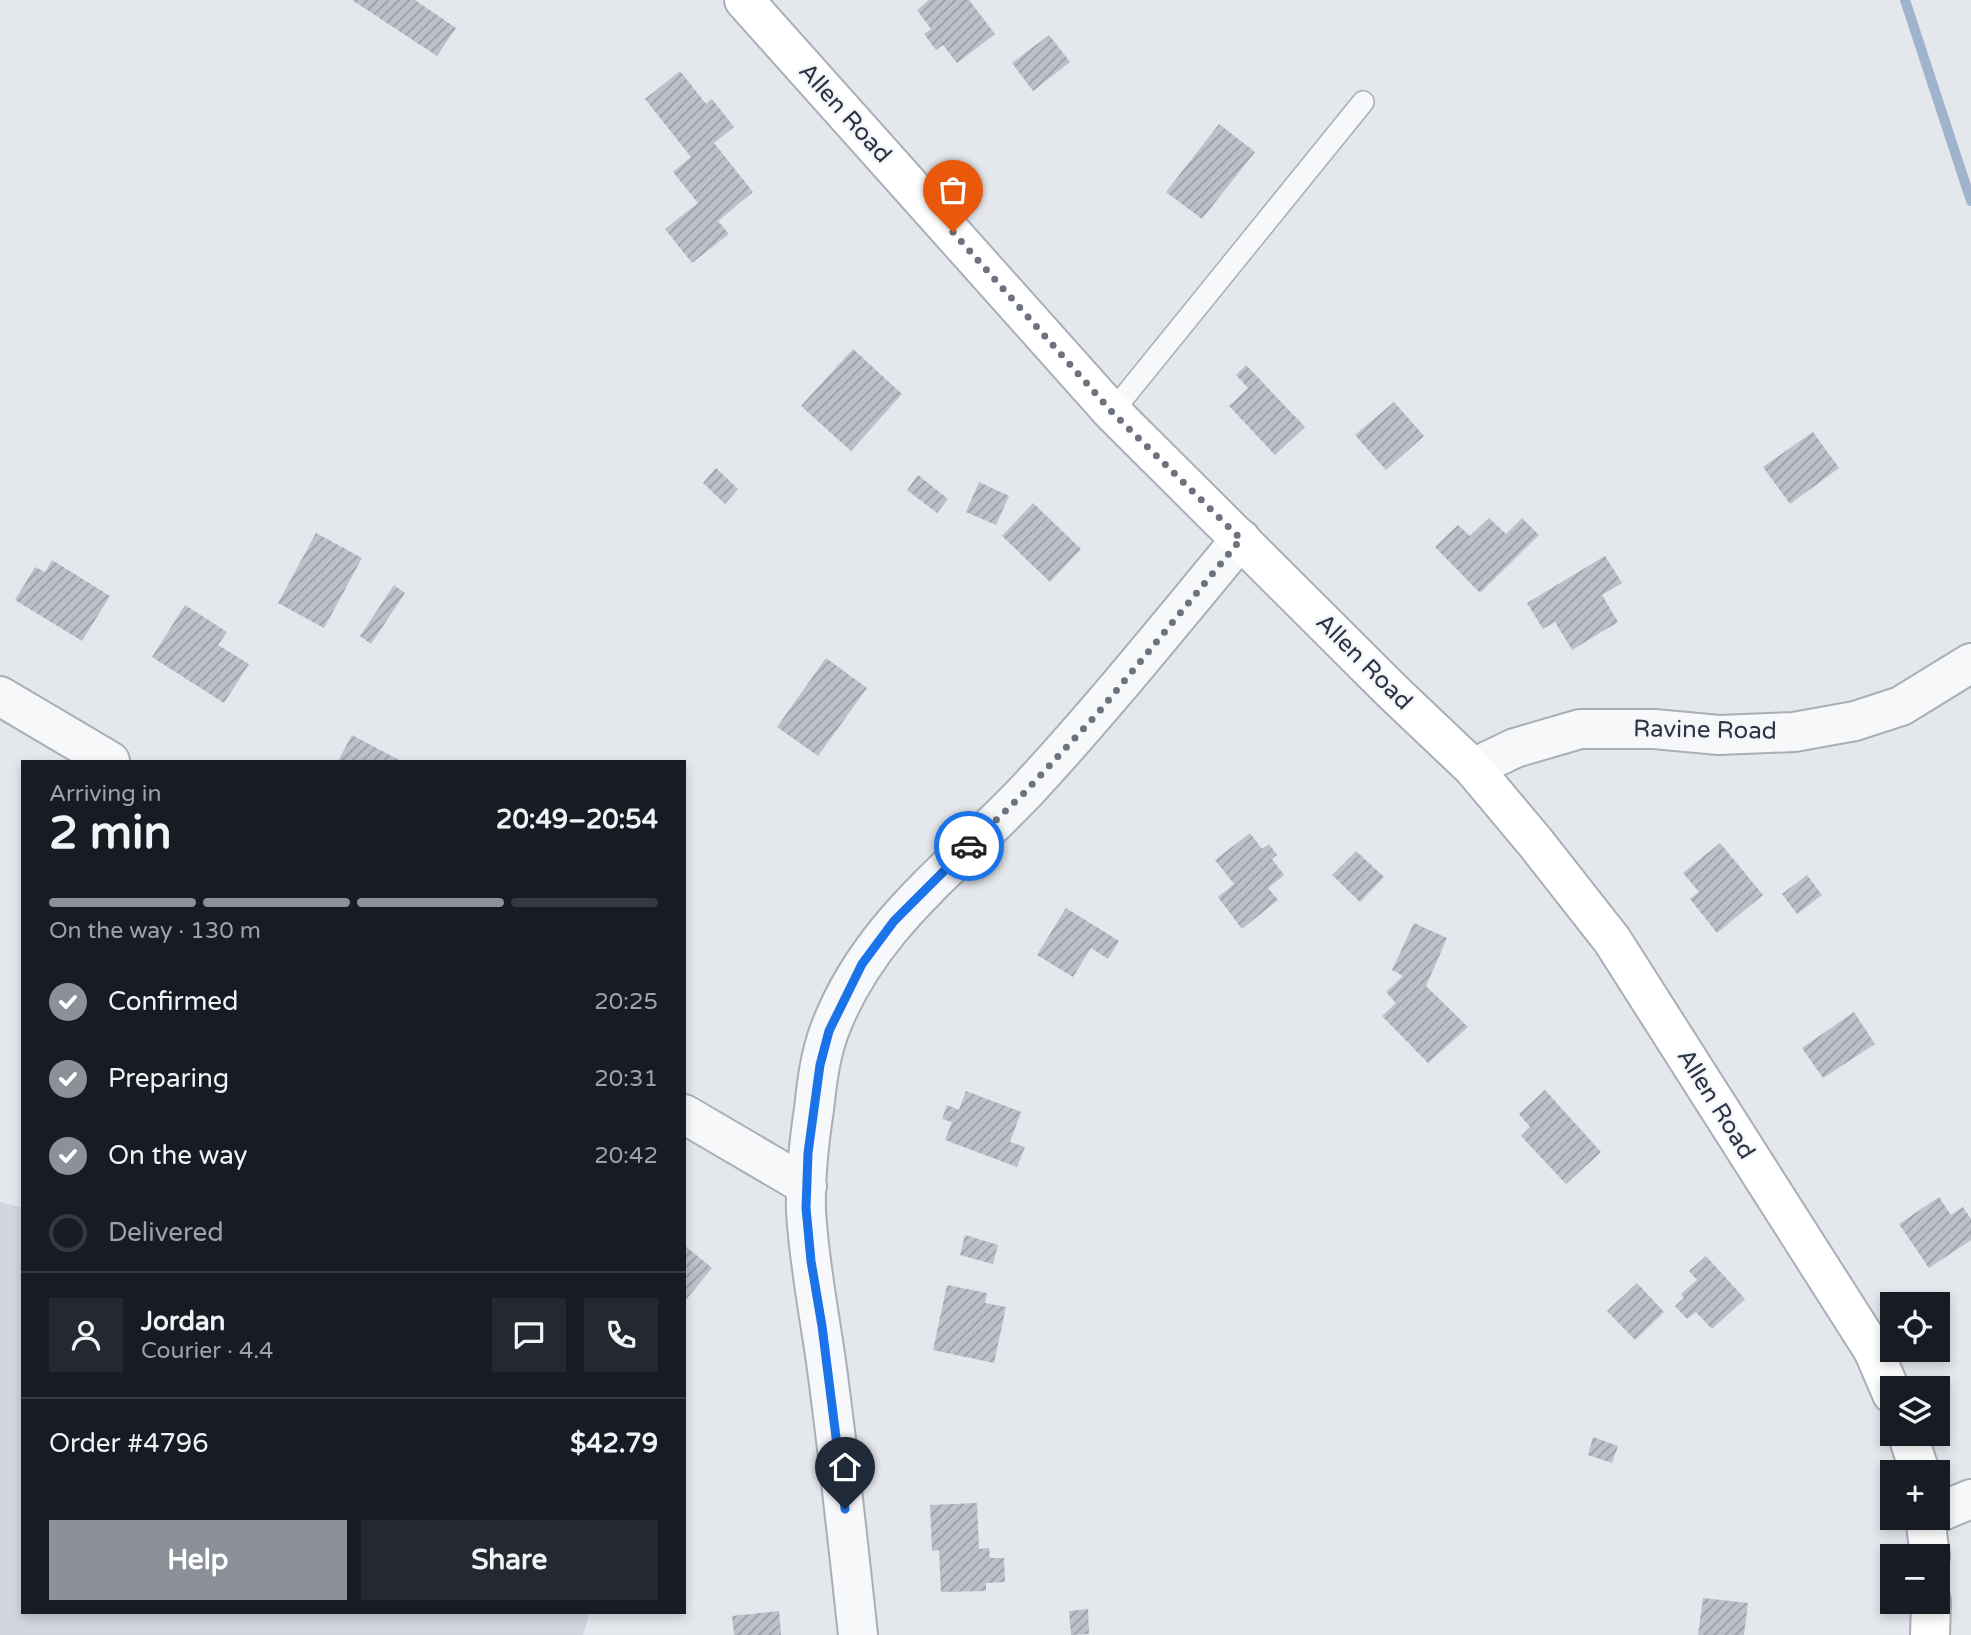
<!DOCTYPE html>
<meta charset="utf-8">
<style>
:root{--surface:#171b24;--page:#242831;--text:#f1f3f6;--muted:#9ea1a6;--line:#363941;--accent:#8c9099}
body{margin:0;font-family:"Varela Round",sans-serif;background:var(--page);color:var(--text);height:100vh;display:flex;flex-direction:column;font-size:26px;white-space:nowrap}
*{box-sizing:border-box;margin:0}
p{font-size:23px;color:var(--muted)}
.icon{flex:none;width:38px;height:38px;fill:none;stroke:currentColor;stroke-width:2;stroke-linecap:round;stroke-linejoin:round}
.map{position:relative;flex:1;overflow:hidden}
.panel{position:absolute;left:21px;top:760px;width:665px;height:854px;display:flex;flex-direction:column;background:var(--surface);border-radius:0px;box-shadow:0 4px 10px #0003}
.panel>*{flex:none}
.controls{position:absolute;left:1880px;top:1292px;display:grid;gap:14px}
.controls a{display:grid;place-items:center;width:70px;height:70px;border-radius:0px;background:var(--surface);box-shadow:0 4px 10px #0003;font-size:35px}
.pin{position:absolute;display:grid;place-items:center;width:60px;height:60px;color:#fff;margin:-72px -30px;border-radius:50% 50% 50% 0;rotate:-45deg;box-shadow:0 0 7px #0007}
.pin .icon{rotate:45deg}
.courier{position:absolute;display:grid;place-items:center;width:70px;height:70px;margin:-35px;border:5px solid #1a73e8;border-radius:50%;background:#fff;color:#222;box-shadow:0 2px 9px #0007}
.headline em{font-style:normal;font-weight:800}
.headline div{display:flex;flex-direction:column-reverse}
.headline{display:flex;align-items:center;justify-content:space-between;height:119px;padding:0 28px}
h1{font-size:46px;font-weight:800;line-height:52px}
.bar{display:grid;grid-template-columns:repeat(4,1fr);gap:10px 7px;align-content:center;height:84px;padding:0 28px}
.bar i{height:9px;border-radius:5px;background:var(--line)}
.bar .current{background:var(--accent)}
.bar p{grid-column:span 4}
.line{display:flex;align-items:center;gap:18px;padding:0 28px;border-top:2px solid var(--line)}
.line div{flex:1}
.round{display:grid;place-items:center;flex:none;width:74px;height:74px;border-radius:0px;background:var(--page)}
ol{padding:0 28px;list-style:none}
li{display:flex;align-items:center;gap:21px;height:77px}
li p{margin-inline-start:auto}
li .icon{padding:7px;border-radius:50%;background:var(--accent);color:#fff;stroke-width:4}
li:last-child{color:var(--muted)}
li i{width:38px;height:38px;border:4px solid var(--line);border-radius:50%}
.cta{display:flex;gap:14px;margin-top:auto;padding:14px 28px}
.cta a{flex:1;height:80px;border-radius:0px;background:var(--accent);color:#fff;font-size:28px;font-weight:800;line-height:80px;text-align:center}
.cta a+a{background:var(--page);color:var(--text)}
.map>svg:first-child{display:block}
</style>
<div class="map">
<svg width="1971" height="1635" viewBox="0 0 1971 1635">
<defs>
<pattern id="building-hatch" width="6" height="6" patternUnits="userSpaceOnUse" patternTransform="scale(1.75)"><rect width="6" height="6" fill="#bbc0ca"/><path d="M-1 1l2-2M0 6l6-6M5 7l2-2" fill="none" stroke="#989da6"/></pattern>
</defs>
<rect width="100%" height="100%" fill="#e4e7ec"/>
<path fill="#d2d6de" d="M0 1202 23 1208V1612H590L583 1635H0Z"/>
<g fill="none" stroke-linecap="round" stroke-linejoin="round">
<path stroke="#9fb4cc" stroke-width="10" d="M1905 0 1971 201"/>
</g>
<path fill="url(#building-hatch)" d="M352 0H415L456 28 437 56Z
M929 0H969L995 34 957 63 943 45 936 50 924 34 931 29 917 10Z
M1049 35 1070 62 1033 91 1012 63Z
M680 71 706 104 712 99 734 127 714 143 753 192 718 221 729 234 692 263 665 229 698 203 673 172 691 157 645 99Z
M1219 124 1255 152 1202 219 1166 192Z
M853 349 902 394 851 451 801 406Z
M1246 365 1305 427 1275 455 1229 406 1248 388 1236 375Z
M1394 402 1424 436 1386 470 1355 435Z
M1813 432 1839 468 1790 504 1763 467Z
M716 468 738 489 725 504 703 483Z
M918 475 948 499 937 513 907 490Z
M979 482 1009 496 996 525 966 512Z
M1033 503 1081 549 1050 582 1002 536Z
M1489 518 1506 534 1522 518 1539 535 1480 593 1435 547 1458 525 1470 536Z
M316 533 362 558 324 628 278 603Z
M1605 556 1622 583 1602 595 1618 622 1572 650 1555 622 1543 629 1527 603Z
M52 560 110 596 82 641 15 600 35 567 45 572Z
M394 585 405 593 371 644 360 636Z
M185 605 227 632 218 645 249 664 224 703 152 657Z
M826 658 867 688 818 756 777 727Z
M352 735 401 761H338Z
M1250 833 1262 849 1269 844 1277 855 1272 859 1284 875 1268 888 1278 900 1242 929 1218 897 1234 884 1215 860Z
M1720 843 1763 895 1717 933 1690 899 1699 892 1683 873Z
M1356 851 1384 877 1360 902 1332 875Z
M1807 875 1822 895 1797 914 1782 894Z
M1066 908 1119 941 1108 959 1091 948 1073 977 1037 955Z
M1414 923 1447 938 1426 986 1468 1027 1428 1063 1382 1016 1396 1003 1386 992 1403 976 1392 970Z
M1854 1012 1875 1044 1823 1078 1802 1048Z
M1545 1090 1601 1152 1566 1184 1521 1136 1530 1127 1519 1114Z
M966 1091 1021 1112 1010 1142 1025 1147 1017 1167 945 1140 952 1122 942 1119 947 1105 959 1110Z
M1939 1197 1951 1215 1963 1207 1971 1219V1240L1929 1268 1899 1224Z
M965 1235 998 1245 993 1264 960 1255Z
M684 1245 712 1268 684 1302Z
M1706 1256 1745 1299 1712 1329 1696 1312 1687 1319 1675 1306 1684 1298 1681 1294 1697 1280 1689 1271Z
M1637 1283 1664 1312 1635 1340 1607 1311Z
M947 1285 987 1293 985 1303 1006 1307 994 1363 933 1350Z
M1593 1437 1618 1446 1612 1463 1588 1455Z
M977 1503 979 1549 989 1548 990 1558H1004L1005 1582 986 1583V1591L941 1592 939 1550 932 1551 930 1505Z
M1703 1598 1748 1603 1744 1635H1698Z
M1088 1609 1089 1634 1071 1635 1069 1611Z
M779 1611 781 1635H734L732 1616Z"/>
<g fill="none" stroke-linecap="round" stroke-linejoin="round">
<defs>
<path id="lane" d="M1112 412 1363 102"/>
<path id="street" d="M0 696 110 761
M1473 768 1515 748 1580 729H1654L1719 735 1794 732 1855 721 1901 706 1971 663
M684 1114 807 1186
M1937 1513 1971 1499
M858 1635C849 1551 840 1468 829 1384 822 1326 809 1268 806 1210 805 1176 809 1142 814 1109 817 1082 820 1055 830 1029 870 924 955 867 1029 788 1103 708 1171 623 1241 539"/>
<path id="secondary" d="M744 0 1112 412 1393 692 1473 768 1535 842 1612 940 1873 1350 1892 1394
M1907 1433 1920 1472
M1925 1517 1930 1556
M1930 1635 1931 1601"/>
</defs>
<use href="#lane" stroke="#a9aeb7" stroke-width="24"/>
<use href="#street" stroke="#a9aeb7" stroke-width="42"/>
<use href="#secondary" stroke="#a9aeb7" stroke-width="42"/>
<use href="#lane" stroke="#f7f8fa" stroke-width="21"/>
<use href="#street" stroke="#f7f8fa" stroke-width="38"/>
<use href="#secondary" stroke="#fff" stroke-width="38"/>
</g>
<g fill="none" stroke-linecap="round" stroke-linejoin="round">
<path stroke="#6c737f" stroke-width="7" stroke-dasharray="0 12.6" d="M953 232 1112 412 1241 539 1098 713 1025 792 969 846"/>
<path stroke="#1a73e8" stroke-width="9" d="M845 1509 822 1326 811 1261 806 1208 808 1153 820 1065 829 1031 862 964 894 921 969 846"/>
</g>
<g text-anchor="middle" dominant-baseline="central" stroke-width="5" stroke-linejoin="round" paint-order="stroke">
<g font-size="24" fill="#2b3445" stroke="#f4f6f9">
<text transform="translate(845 113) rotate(48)">Allen Road</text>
<text transform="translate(1364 662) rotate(45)">Allen Road</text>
<text transform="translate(1705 730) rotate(1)">Ravine Road</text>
<text transform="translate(1716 1104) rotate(58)">Allen Road</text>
</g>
</g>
</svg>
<div class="controls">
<a><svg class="icon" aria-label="locate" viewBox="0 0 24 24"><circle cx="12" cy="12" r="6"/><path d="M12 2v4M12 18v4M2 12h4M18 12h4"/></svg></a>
<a><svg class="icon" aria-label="layers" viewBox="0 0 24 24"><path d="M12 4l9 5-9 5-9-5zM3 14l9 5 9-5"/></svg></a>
<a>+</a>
<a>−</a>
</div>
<div class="pin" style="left:953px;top:232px;background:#ea580c"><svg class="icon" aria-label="bag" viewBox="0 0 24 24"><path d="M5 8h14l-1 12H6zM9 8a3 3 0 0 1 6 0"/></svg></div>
<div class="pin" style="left:845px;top:1509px;background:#1f2937"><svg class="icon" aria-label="home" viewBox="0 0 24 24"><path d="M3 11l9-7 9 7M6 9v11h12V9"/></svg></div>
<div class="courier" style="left:969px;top:846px"><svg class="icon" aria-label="car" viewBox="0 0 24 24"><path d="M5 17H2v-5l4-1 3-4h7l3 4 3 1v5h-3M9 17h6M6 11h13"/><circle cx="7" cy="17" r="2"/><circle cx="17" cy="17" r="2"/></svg></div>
<section class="panel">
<div class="headline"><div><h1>2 min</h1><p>Arriving in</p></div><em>20:49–20:54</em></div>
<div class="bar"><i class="current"></i><i class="current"></i><i class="current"></i><i></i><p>On the way · 130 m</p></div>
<ol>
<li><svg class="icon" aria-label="check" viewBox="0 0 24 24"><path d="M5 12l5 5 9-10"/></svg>Confirmed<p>20:25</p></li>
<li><svg class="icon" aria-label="check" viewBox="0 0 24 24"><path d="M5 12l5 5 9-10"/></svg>Preparing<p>20:31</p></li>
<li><svg class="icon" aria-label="check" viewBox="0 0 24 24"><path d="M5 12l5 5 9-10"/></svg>On the way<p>20:42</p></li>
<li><i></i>Delivered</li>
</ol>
<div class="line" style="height:126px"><a class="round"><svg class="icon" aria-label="person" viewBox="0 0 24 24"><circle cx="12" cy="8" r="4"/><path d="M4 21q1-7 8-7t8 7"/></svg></a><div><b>Jordan</b><p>Courier · 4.4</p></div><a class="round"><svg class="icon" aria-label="chat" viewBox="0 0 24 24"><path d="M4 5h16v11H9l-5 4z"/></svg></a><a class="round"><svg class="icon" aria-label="phone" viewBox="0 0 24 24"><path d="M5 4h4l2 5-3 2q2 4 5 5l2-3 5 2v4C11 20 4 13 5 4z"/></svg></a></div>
<div class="line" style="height:91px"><div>Order #4796</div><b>$42.79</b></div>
<div class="cta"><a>Help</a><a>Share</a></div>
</section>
</div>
